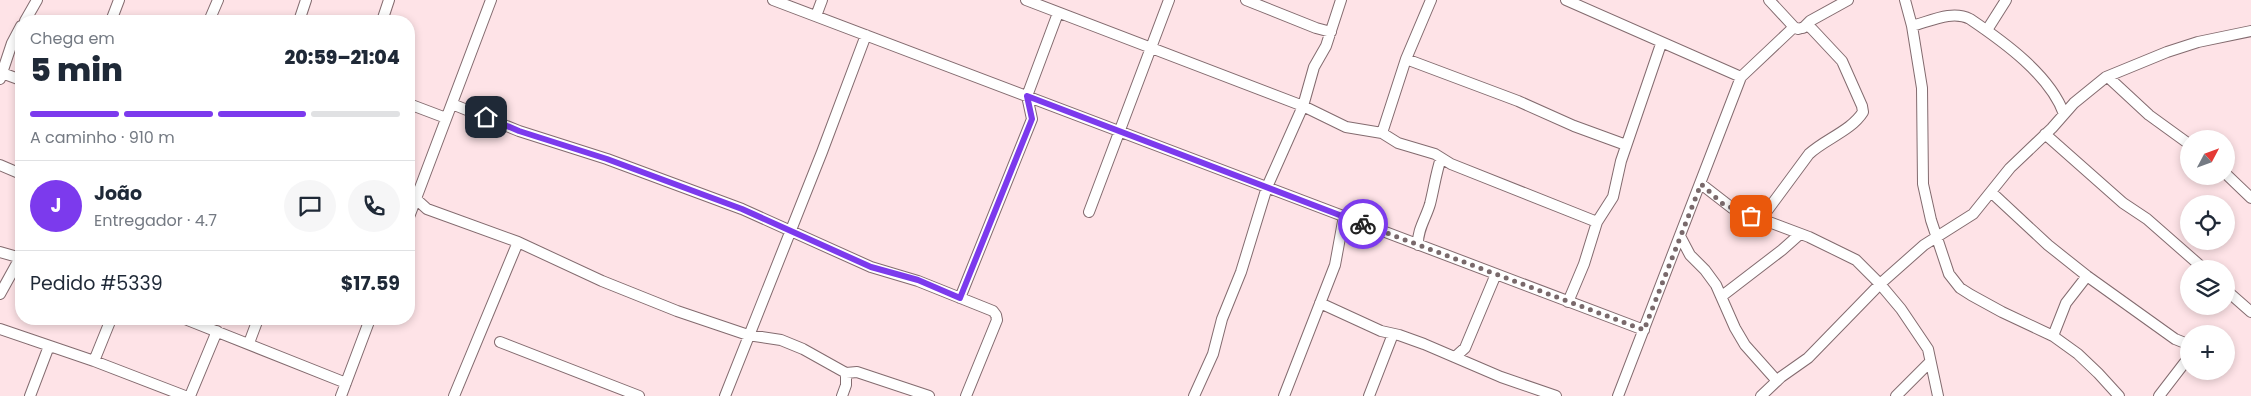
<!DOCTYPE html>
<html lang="pt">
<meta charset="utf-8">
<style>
:root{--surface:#fff;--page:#f6f6f7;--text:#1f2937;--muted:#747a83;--line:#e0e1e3;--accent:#7c3aed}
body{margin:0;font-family:Poppins,sans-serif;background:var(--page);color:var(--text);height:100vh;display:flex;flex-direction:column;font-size:19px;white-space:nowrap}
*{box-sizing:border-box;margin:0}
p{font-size:16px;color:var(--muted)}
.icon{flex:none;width:28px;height:28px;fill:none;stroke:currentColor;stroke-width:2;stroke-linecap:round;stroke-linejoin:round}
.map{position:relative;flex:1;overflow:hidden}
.drawer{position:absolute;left:15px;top:15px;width:400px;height:310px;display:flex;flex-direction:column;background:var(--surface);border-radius:20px;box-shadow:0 2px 8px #0003}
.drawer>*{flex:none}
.needle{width:32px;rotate:49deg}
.buttons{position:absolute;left:2180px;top:130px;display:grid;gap:10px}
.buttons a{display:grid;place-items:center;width:55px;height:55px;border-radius:50%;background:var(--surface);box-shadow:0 2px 8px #0003;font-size:25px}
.pin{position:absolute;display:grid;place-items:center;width:42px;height:42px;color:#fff;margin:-21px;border-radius:10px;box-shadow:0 2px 8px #0006}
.courier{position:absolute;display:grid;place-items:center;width:50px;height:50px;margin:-25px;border:4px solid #7c3aed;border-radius:50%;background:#fff;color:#222;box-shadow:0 1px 6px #0007}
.summary em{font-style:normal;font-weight:800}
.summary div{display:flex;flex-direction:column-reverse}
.summary{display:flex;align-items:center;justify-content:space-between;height:85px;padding:0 15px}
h1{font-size:32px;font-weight:800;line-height:38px}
.bar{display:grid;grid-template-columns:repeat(4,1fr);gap:8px 5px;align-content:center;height:60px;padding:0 15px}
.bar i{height:6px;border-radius:4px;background:var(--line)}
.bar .on{background:var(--accent)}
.bar p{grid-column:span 4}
.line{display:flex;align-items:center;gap:12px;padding:0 15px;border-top:1px solid var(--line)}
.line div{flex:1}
.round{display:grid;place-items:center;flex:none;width:52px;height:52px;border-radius:26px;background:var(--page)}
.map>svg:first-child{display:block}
</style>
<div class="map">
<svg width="2251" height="396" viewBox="0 0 2251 396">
<rect width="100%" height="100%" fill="#fee3e7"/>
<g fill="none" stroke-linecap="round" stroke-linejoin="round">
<defs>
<path id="minor" d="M773 0 1644 330
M1026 0 1303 106 1346 127 1382 133 1398 143 1435 154 1451 164 1597 222
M1246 0 1316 28 1331 32
M1566 0 1741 77
M1905 0 1912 26 1922 88 1923 184 1931 220 1949 274 1960 288 1971 295 2002 312 2053 336 2078 354 2098 373 2119 396
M816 16 822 0
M25 21 37 0
M111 21 119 0
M209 21 218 0
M299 21 306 0
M382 21 389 0
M1912 26C1931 21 1952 10 1970 19 2004 42 2050 75 2064 114
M1803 28 1810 21 1848 0
M1987 30 2006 0
M1406 59 1518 101 1574 126 1626 145
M2 73 21 80
M2108 77 2149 115 2189 144
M0 79 12 43 21 26
M409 104 446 118
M452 104 519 131 607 159 742 209 871 267 918 281 993 311 996 315 997 320 966 396
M1382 133 1406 59 1431 0
M2045 134 2123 203 2147 219 2204 269
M0 165 21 174
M2226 174 2251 198
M1701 184 1732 208 1809 237 1856 260 1880 284 1901 309 1928 349 1938 396
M1991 192 2048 245 2087 276 2175 339 2185 343 2189 348
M416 199 427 209 518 242 602 281 677 311 748 335 781 340 803 349 846 373V385L842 396
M1089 212 1169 0
M409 217 491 0
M1761 219 1809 154C1825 139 1851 131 1863 112L1862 106 1842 61 1812 29 1808 26 1798 29 1794 27
M1680 236 1690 255 1705 270 1716 285 1735 328 1745 345 1777 381
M1418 245C1417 230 1426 218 1430 204 1434 188 1436 173 1441 158
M0 252 21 258
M2226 290 2251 312
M0 294 21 256
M1722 296 1782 250 1800 234
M960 298 1032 119 1027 96 1058 13
M1568 302 1584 264 1597 222 1613 197 1621 161 1661 44
M1320 303 1381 331 1399 335 1424 344 1501 377 1556 396
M185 319 346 383
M0 329 94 361 185 396
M2053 336 2066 303 2087 276
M500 342 639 396
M249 343 258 319
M1455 357 1465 348 1496 274
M94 361 111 319
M846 373 857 372 929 396
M30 396 49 346
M190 396 217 331
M341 396 370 319
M454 396 518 242
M725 396 822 152 866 35
M1194 396 1213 354 1222 319 1241 272 1267 187 1303 106 1314 67 1326 46 1341 0
M1284 396 1335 265 1344 216
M1369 396 1393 334
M1618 396 1741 77 1794 27 1769 0
M1761 396 1781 377 1808 358 1880 284 1924 245 1973 214 2010 168 2052 128 2074 103 2106 77 2167 52 2198 42 2251 31
M1896 396 1930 362
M2159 396 2189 357"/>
</defs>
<use href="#minor" stroke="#836b6f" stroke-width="12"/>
<use href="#minor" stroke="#fff" stroke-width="10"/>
</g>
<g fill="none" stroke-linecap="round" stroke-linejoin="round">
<path stroke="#79696b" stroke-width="5" stroke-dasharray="0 9" d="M1363 224 1644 330 1701 184 1723 204 1751 216"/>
<path stroke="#7c3aed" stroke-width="6" d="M486 117 519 131 607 159 742 209 871 267 918 280 960 298 1032 119 1027 96 1363 224"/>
</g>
</svg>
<div class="buttons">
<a><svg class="needle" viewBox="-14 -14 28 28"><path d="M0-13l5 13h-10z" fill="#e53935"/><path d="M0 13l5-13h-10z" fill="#747a83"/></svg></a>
<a><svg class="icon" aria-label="locate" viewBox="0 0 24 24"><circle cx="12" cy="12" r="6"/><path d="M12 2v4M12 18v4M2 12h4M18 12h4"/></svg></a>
<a><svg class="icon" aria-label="layers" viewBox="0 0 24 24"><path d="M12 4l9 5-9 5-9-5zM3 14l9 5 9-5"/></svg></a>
<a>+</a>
</div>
<div class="pin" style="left:1751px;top:216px;background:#ea580c"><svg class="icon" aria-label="bag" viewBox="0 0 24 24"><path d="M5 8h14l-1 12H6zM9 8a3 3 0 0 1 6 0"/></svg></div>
<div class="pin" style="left:486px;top:117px;background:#1f2937"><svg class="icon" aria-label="home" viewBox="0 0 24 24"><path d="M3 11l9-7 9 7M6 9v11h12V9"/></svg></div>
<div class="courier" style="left:1363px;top:224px"><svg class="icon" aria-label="bike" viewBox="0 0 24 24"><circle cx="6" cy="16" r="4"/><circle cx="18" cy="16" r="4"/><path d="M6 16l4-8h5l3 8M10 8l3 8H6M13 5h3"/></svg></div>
<section class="drawer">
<div class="summary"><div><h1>5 min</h1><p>Chega em</p></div><em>20:59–21:04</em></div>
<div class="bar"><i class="on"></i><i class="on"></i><i class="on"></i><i></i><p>A caminho · 910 m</p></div>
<div class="line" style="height:90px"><b class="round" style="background:var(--accent);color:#fff">J</b><div><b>João</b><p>Entregador · 4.7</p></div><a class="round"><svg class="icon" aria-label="chat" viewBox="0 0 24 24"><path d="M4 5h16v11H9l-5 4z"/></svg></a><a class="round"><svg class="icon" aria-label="phone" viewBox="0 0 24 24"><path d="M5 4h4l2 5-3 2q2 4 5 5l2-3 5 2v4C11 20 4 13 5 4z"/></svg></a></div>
<div class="line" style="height:65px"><div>Pedido #5339</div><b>$17.59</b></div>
</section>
</div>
